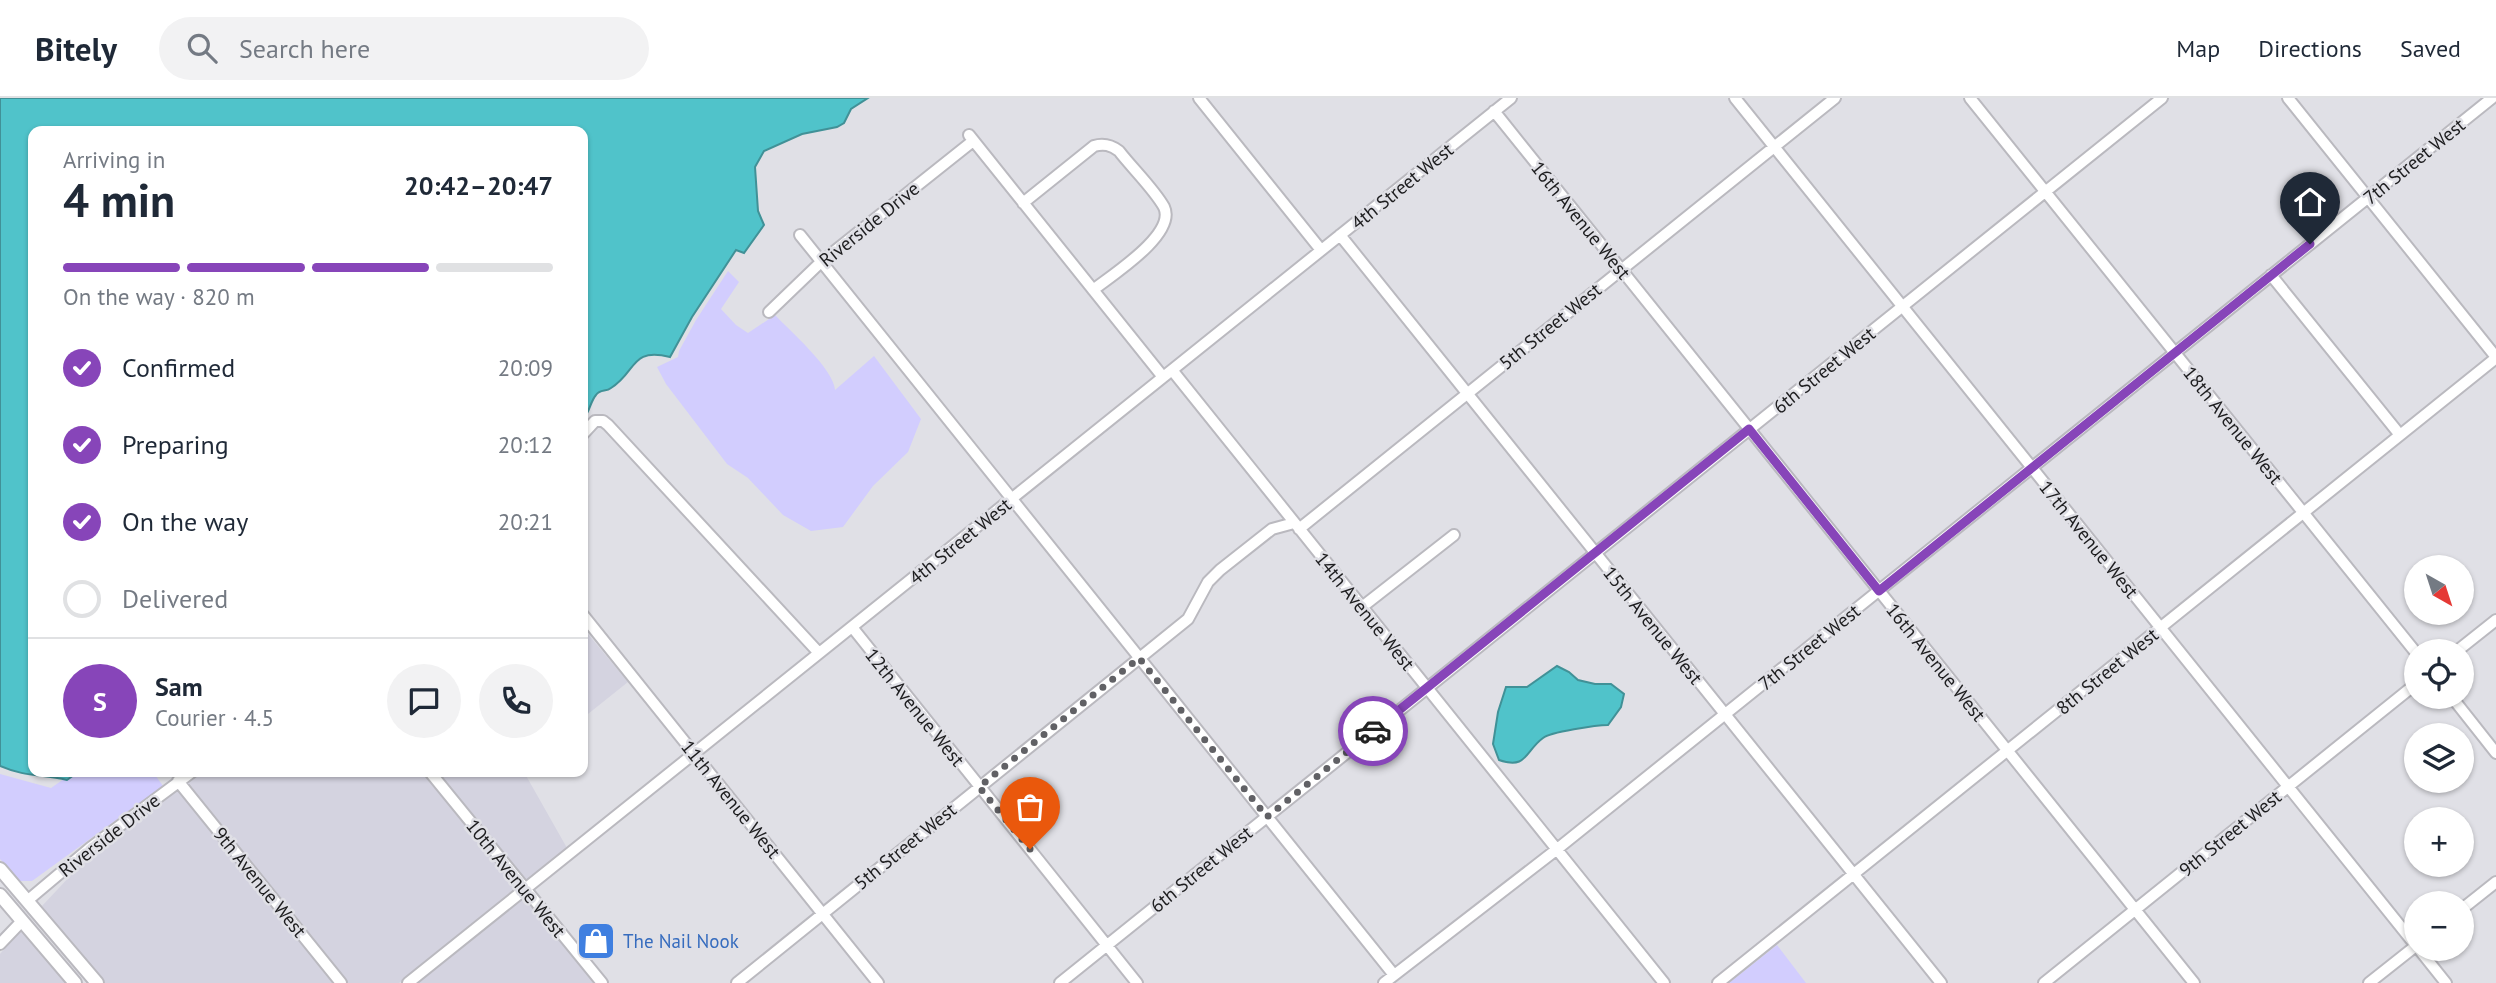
<!DOCTYPE html>
<meta charset="utf-8">
<style>
:root{--surface:#fff;--page:#f2f2f3;--text:#1f2937;--muted:#747a83;--line:#e0e1e3;--accent:#8745b9}
body{margin:0;font-family:"PT Sans",sans-serif;background:var(--page);color:var(--text);height:100vh;display:flex;flex-direction:column;font-size:26px;white-space:nowrap}
*{box-sizing:border-box;margin:0}
p{font-size:23px;color:var(--muted)}
.icon{flex:none;width:38px;height:38px;fill:none;stroke:currentColor;stroke-width:2;stroke-linecap:round;stroke-linejoin:round}
.map{position:relative;flex:1;overflow:hidden}
.panel{position:absolute;left:28px;top:28px;width:560px;height:651px;display:flex;flex-direction:column;background:var(--surface);border-radius:14px;box-shadow:0 2px 5px #0004}
.panel>*{flex:none}
.needle{width:46px;rotate:141deg}
.tools{position:absolute;left:2404px;top:457px;display:grid;gap:14px}
.tools a{display:grid;place-items:center;width:70px;height:70px;border-radius:50%;background:var(--surface);box-shadow:0 2px 5px #0004;font-size:35px}
.pin{position:absolute;display:grid;place-items:center;width:60px;height:60px;color:#fff;margin:-72px -30px;border-radius:50% 50% 50% 0;rotate:-45deg;box-shadow:0 0 7px #0007}
.pin .icon{rotate:45deg}
.courier{position:absolute;display:grid;place-items:center;width:70px;height:70px;margin:-35px;border:5px solid #8745b9;border-radius:50%;background:#fff;color:#222;box-shadow:0 2px 9px #0007}
.overview em{font-style:normal;font-weight:700}
.overview div{display:flex;flex-direction:column-reverse}
.overview{display:flex;align-items:center;justify-content:space-between;height:119px;padding:0 35px}
h1{font-size:46px;font-weight:700;line-height:52px}
.bar{display:grid;grid-template-columns:repeat(4,1fr);gap:10px 7px;align-content:center;height:84px;padding:0 35px}
.bar i{height:9px;border-radius:5px;background:var(--line)}
.bar .on{background:var(--accent)}
.bar p{grid-column:span 4}
.line{display:flex;align-items:center;gap:18px;padding:0 35px;border-top:2px solid var(--line)}
.line div{flex:1}
.round{display:grid;place-items:center;flex:none;width:74px;height:74px;border-radius:37px;background:var(--page)}
ol{padding:0 35px;list-style:none}
li{display:flex;align-items:center;gap:21px;height:77px}
li p{margin-inline-start:auto}
li .icon{padding:7px;border-radius:50%;background:var(--accent);color:#fff;stroke-width:4}
li:last-child{color:var(--muted)}
li i{width:38px;height:38px;border:4px solid var(--line);border-radius:50%}
header{display:flex;align-items:center;gap:42px;box-sizing:border-box;height:98px;padding:0 35px;background:var(--surface);border-bottom:2px solid var(--line)}
header strong{font-size:33px}
nav{display:flex;gap:38px;margin-inline-start:auto;font-size:24px}
.search{width:490px;height:63px;background:var(--page);display:flex;align-items:center;gap:18px;box-sizing:border-box;padding:0 24px;border-radius:38px;color:var(--muted);font-size:26px}
.map>svg:first-child{display:block}
</style>
<header>
<strong>Bitely</strong>
<div class="search"><svg class="icon" aria-label="search" viewBox="0 0 24 24"><circle cx="10" cy="10" r="6"/><path d="M15 15l6 6"/></svg>Search here</div>
<nav><a>Map</a><a>Directions</a><a>Saved</a></nav>
</header>
<div class="map">
<svg width="2496" height="885" viewBox="0 0 2496 885">
<rect width="100%" height="100%" fill="#e0e0e6"/>
<path fill="#d4d3e0" d="M583 530 628 584 583 620Z
M202 674H423L517 790 399 885H348L186 685Z
M437 674H524L567 750 525 784Z
M177 691 335 885H102L60 834 42 808 87 760Z
M525 799 595 885H418Z
M22 831 68 885H0V856Z"/>
<path fill="#d2cdfe" d="M728 173 739 184 721 211 736 227 748 235 775 217C790 233 834 271 835 292L874 258 921 321 908 354 873 388 843 429 811 433 783 417 748 380 727 366 666 286 657 269 678 259 679 253 696 222Z
M74 674H153L163 688 32 783H19L0 761V676L51 690Z
M1777 847 1806 885H1729Z"/>
<path fill="#50c3ca" stroke="#419197" stroke-width="2" d="M0 0H868L851 11 844 25 837 29 802 36 764 53 755 69 758 113 764 127 744 155 736 152 692 219 670 259C630 249 637 274 611 290 606 294 600 291 596 297 590 304 590 314 583 321V33H33V674H78L67 682C42 676 25 679 0 668Z
M1557 568 1569 574 1578 582 1595 586H1611L1624 596 1621 609 1608 627C1597 627 1550 634 1543 640 1525 653 1527 672 1499 662L1493 646 1498 614 1506 589H1527Z"/>
<g fill="none" stroke-linecap="round" stroke-linejoin="round">
<defs>
<path id="minor" d="M1199 0 1321 152
M1735 0 2417 849
M1970 0 2417 556
M2288 0 2496 259
M1494 13 2194 885
M969 37 1163 279
M1023 105 1094 48C1104 45 1111 47 1119 53 1132 70 1154 91 1164 109 1177 136 1112 177 1093 192
M800 137 1394 877
M1340 137 1941 885
M2271 177 2400 337
M769 214 821 164 973 43
M1172 272 1664 885
M583 336 595 323H603L608 327 819 555
M1299 431 1835 0
M1362 509 1454 437
M583 517 878 885
M852 529 1137 885
M2457 553 2496 522
M2451 598 2496 655
M430 674 602 885
M178 683 341 885
M27 803 90 750 192 674
M2462 811 2496 784
M0 846 22 823
M2418 850 2446 885
M408 885 1511 0
M737 885 1188 521 1208 484 1220 472 1272 431 1294 425
M1060 885 2162 0
M1384 885 1556 752 2492 0
M1718 885 2496 260
M2044 885 2417 585
M2369 885 2417 847"/>
<path id="major" d="M0 771 97 885
M0 797 75 885"/>
</defs>
<use href="#minor" stroke="#bab9bf" stroke-width="14"/>
<use href="#major" stroke="#bab9bf" stroke-width="16"/>
<use href="#minor" stroke="#fff" stroke-width="10"/>
<use href="#major" stroke="#fff" stroke-width="12"/>
</g>
<g fill="none" stroke-linecap="round" stroke-linejoin="round">
<path stroke="#616165" stroke-width="7" stroke-dasharray="0 12.6" d="M1030 751 979 689 1139 560 1267 719 1373 633"/>
<path stroke="#8745b9" stroke-width="9" d="M1373 633 1749 331 1879 493 2310 146"/>
</g>
<defs>
<symbol id="shop-square" viewBox="-11 -11 22 22"><rect x="-9" y="-9" width="18" height="18" rx="4" fill="#3f7fe0" stroke="#e0e0e6"/><path d="M-5-2.5h2.3a2.7 3.5 0 0 1 5.4 0H5L5.5 6h-11ZM-1.5-2.5h3a1.5 2.3 0 0 0-3 0Z" fill="#fff"/></symbol>
</defs>
<g fill-rule="evenodd">
<use href="#shop-square" x="574" y="821" width="44" height="44"/>
</g>
<g text-anchor="middle" dominant-baseline="central" stroke-width="5" stroke-linejoin="round" paint-order="stroke">
<g font-size="19" fill="#1d1d1f" stroke="#e0e0e6">
<text transform="translate(2414 63) rotate(-39)">7th Street West</text>
<text transform="translate(1402 88) rotate(-39)">4th Street West</text>
<text transform="translate(1581 122) rotate(51)">16th Avenue West</text>
<text transform="translate(869 126) rotate(-39)">Riverside Drive</text>
<text transform="translate(1550 228) rotate(-39)">5th Street West</text>
<text transform="translate(1824 272) rotate(-39)">6th Street West</text>
<text transform="translate(2233 327) rotate(51)">18th Avenue West</text>
<text transform="translate(2089 441) rotate(51)">17th Avenue West</text>
<text transform="translate(960 443) rotate(-39)">4th Street West</text>
<text transform="translate(1365 513) rotate(51)">14th Avenue West</text>
<text transform="translate(1653 527) rotate(51)">15th Avenue West</text>
<text transform="translate(1809 549) rotate(-39)">7th Street West</text>
<text transform="translate(1936 564) rotate(51)">16th Avenue West</text>
<text transform="translate(2107 573) rotate(-39)">8th Street West</text>
<text transform="translate(915 609) rotate(51)">12th Avenue West</text>
<text transform="translate(731 701) rotate(51)">11th Avenue West</text>
<text transform="translate(2230 735) rotate(-39)">9th Street West</text>
<text transform="translate(109 737) rotate(-38)">Riverside Drive</text>
<text transform="translate(905 748) rotate(-39)">5th Street West</text>
<text transform="translate(1201 771) rotate(-39)">6th Street West</text>
<text transform="translate(516 780) rotate(51)">10th Avenue West</text>
<text transform="translate(260 784) rotate(51)">9th Avenue West</text>
</g>
<g font-size="19" fill="#366cbe" stroke="#e0e0e6" text-anchor="start">
<text x="623" y="843">The Nail Nook</text>
</g>
</g>
</svg>
<div class="tools">
<a><svg class="needle" viewBox="-14 -14 28 28"><path d="M0-13l5 13h-10z" fill="#e53935"/><path d="M0 13l5-13h-10z" fill="#747a83"/></svg></a>
<a><svg class="icon" aria-label="locate" viewBox="0 0 24 24"><circle cx="12" cy="12" r="6"/><path d="M12 2v4M12 18v4M2 12h4M18 12h4"/></svg></a>
<a><svg class="icon" aria-label="layers" viewBox="0 0 24 24"><path d="M12 4l9 5-9 5-9-5zM3 14l9 5 9-5"/></svg></a>
<a>+</a>
<a>−</a>
</div>
<div class="pin" style="left:1030px;top:751px;background:#ea580c"><svg class="icon" aria-label="bag" viewBox="0 0 24 24"><path d="M5 8h14l-1 12H6zM9 8a3 3 0 0 1 6 0"/></svg></div>
<div class="pin" style="left:2310px;top:146px;background:#1f2937"><svg class="icon" aria-label="home" viewBox="0 0 24 24"><path d="M3 11l9-7 9 7M6 9v11h12V9"/></svg></div>
<div class="courier" style="left:1373px;top:633px"><svg class="icon" aria-label="car" viewBox="0 0 24 24"><path d="M5 17H2v-5l4-1 3-4h7l3 4 3 1v5h-3M9 17h6M6 11h13"/><circle cx="7" cy="17" r="2"/><circle cx="17" cy="17" r="2"/></svg></div>
<section class="panel">
<div class="overview"><div><h1>4 min</h1><p>Arriving in</p></div><em>20:42–20:47</em></div>
<div class="bar"><i class="on"></i><i class="on"></i><i class="on"></i><i></i><p>On the way · 820 m</p></div>
<ol>
<li><svg class="icon" aria-label="check" viewBox="0 0 24 24"><path d="M5 12l5 5 9-10"/></svg>Confirmed<p>20:09</p></li>
<li><svg class="icon" aria-label="check" viewBox="0 0 24 24"><path d="M5 12l5 5 9-10"/></svg>Preparing<p>20:12</p></li>
<li><svg class="icon" aria-label="check" viewBox="0 0 24 24"><path d="M5 12l5 5 9-10"/></svg>On the way<p>20:21</p></li>
<li><i></i>Delivered</li>
</ol>
<div class="line" style="height:126px"><b class="round" style="background:var(--accent);color:#fff">S</b><div><b>Sam</b><p>Courier · 4.5</p></div><a class="round"><svg class="icon" aria-label="chat" viewBox="0 0 24 24"><path d="M4 5h16v11H9l-5 4z"/></svg></a><a class="round"><svg class="icon" aria-label="phone" viewBox="0 0 24 24"><path d="M5 4h4l2 5-3 2q2 4 5 5l2-3 5 2v4C11 20 4 13 5 4z"/></svg></a></div>
</section>
</div>
